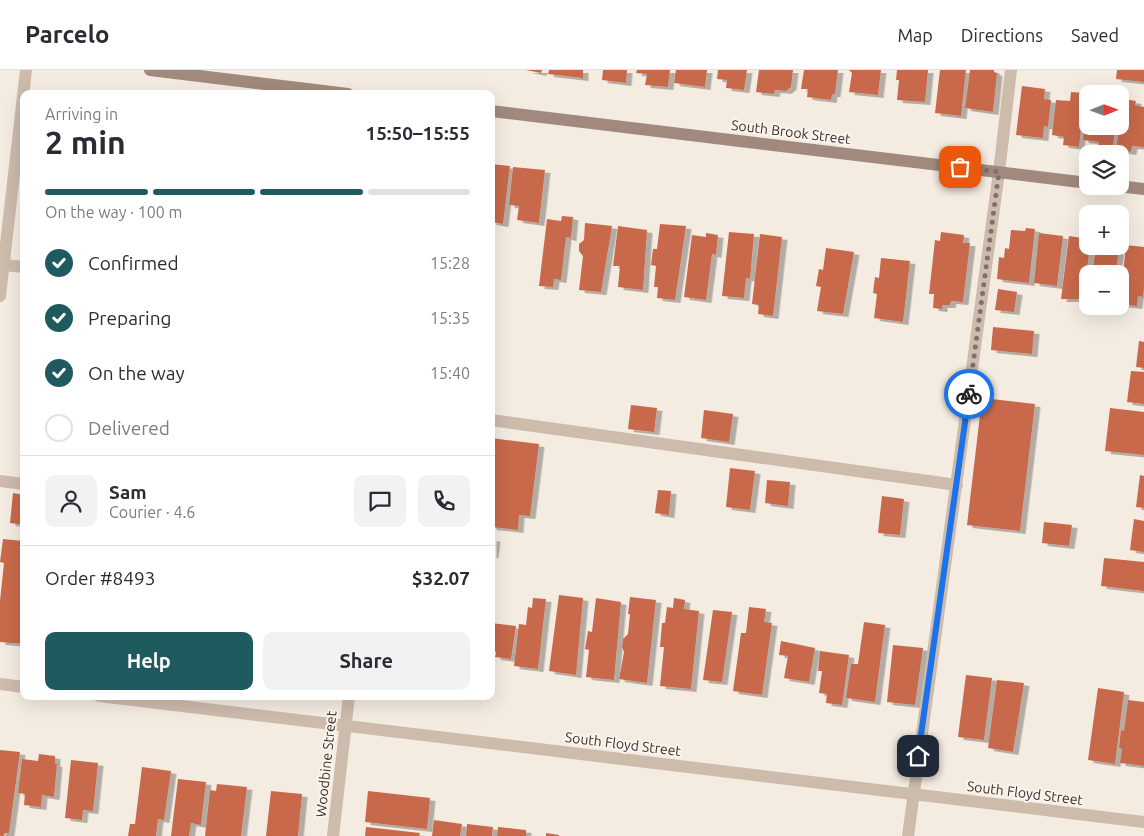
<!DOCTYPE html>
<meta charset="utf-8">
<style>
:root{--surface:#fff;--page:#f2f2f3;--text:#2b2b33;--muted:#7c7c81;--line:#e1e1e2;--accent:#1f5a5e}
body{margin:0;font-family:Ubuntu,sans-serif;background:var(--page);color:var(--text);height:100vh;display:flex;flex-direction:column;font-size:19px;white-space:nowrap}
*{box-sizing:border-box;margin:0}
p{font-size:16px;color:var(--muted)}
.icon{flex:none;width:28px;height:28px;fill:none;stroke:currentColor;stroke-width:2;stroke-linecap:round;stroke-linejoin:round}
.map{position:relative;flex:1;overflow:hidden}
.panel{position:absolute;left:20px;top:20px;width:475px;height:610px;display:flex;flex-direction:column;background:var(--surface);border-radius:10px;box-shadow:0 5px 20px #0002}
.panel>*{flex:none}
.needle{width:32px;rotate:89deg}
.tools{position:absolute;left:1079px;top:15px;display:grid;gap:10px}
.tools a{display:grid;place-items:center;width:50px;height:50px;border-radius:10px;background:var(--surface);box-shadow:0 5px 20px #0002;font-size:25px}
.pin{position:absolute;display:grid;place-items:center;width:42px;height:42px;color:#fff;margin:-21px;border-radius:10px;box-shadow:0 2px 8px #0006}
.courier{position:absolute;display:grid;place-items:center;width:50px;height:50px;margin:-25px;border:4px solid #1a73e8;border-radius:50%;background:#fff;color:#222;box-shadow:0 1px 6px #0007}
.headline em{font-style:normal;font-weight:700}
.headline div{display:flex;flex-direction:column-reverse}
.headline{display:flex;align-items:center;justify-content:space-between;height:85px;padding:0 25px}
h1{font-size:32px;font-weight:700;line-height:38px}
.bar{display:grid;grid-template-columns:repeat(4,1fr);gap:8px 5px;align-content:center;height:60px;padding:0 25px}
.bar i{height:6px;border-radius:4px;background:var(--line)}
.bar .active{background:var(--accent)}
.bar p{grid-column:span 4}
.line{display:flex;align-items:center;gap:12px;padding:0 25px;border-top:1px solid var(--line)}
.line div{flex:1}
.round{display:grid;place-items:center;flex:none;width:52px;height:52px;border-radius:10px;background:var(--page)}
ol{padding:0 25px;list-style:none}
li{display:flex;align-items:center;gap:15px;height:55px}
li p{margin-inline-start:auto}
li .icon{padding:5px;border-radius:50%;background:var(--accent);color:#fff;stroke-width:4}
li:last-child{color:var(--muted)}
li i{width:28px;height:28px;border:2px solid var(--line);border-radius:50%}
.action{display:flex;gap:10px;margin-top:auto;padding:10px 25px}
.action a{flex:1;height:58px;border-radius:10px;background:var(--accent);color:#fff;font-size:20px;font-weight:700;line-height:58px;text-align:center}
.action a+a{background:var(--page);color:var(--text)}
header{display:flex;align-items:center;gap:30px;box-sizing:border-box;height:70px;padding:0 25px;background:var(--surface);border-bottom:1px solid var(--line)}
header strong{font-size:24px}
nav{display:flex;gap:28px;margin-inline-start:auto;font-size:18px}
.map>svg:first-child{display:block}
</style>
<header>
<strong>Parcelo</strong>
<nav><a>Map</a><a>Directions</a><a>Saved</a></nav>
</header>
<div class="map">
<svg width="1144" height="766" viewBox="0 0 1144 766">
<defs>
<filter id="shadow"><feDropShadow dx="5.5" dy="3" stdDeviation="0" flood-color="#0004"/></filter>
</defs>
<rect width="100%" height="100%" fill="#f4ebe1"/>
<path fill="#c8694b" filter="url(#shadow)" d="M526 0H542L541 3Z
M549 0H583V8L548 4Z
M603 0H627L626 13 602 10Z
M637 0H670L668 17 645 15 647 4 636 3Z
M676 0H707L705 17 674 13Z
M718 0H747L744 20 726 18 727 10 717 9Z
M759 0H793L791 17 786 21 775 20 774 24 756 22Z
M804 0H838L835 24H832L831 30 807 27 808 19H801Z
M849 0H881L878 25 849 22 852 3Z
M897 0H928L925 32 897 30 899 10H896Z
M940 0H966L961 46 935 43Z
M970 0H994V2L997 3 993 42 965 38Z
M1117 0H1144V12L1116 9Z
M1022 16 1045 19 1044 29 1051 30 1048 57 1044 56 1043 68 1016 65Z
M1101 17 1111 18V24H1100Z
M1071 22 1085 23 1079 77 1063 75 1064 67 1052 65 1056 30 1070 31Z
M1123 29 1136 31 1135 35 1144 37V77L1132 76 1131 82 1116 80Z
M1086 40 1088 56H1115L1113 79 1098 78 1099 72 1083 70Z
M491 94 510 96 503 154 491 152Z
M513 97 545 100 539 153 517 150 519 136 509 135Z
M562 146 573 147 571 168 566 167 561 210 554 209 553 217 539 216 547 149 561 151Z
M585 153 612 156 601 222 579 220 583 186 579 181V174L584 170Z
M660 154 686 156 675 230 657 228 658 217H654L656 196 651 195 653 179H657Z
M618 156 647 160 643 220 618 217 620 196H613Z
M1026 158 1035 159 1029 213 997 209 999 187 1004 188 1005 178 1009 179 1011 160 1025 161Z
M729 162 754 164 750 209 746 208 744 228 722 226Z
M941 162 964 165 963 173H970L963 232 951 231 950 235H942V239L933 238 934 224H929L935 170 940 171Z
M706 163 718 165 716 185 712 184 706 230 684 227 692 165 706 167Z
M1039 163 1063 166 1057 216 1034 213Z
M760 164 782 167 773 246 758 244 759 235 752 234Z
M1082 165 1088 166V176H1090L1083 229H1061L1069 166 1082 168Z
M1126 175 1144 177V217L1143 227 1138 226 1137 236 1120 234Z
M1096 176H1119L1116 204H1092Z
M826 178 854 182 843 244 817 241 821 217 816 216 819 199 823 200Z
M881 188 910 191 903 252 874 248 877 224 873 223 875 207 879 208Z
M998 219 1017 222 1014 242 995 240Z
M993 257 1034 261 1032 284 991 280Z
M1139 271 1144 272V298L1136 297Z
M1131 301 1144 302V334L1127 332Z
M982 328 1035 334 1020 461 967 455Z
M631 335 657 338 654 362 628 359Z
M1110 338 1144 342V385L1105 381Z
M704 340 733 344 729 372 701 368Z
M491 368 539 374 530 446 519 445 518 460 491 457Z
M730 398 755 401 750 440 726 437Z
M1140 405 1144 406V438L1136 437Z
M767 410 790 412 788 436 765 433Z
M658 420 671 421 669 445 655 443Z
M13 423 24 425V455L10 453Z
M882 426 904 429 900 465 878 463Z
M1134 449 1144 451V482L1130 480Z
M1044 452 1072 455 1069 476 1042 473Z
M491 468 495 469 493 485H491Z
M3 469 24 471V574L0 572V531L4 493 0 492Z
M1104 488 1144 492V521L1101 516Z
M559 525 583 528 576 605 549 601Z
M630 527 656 530 647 613 619 609 624 582 622 577 623 569 628 564 630 544H628Z
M533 528 546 529 538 599 514 596 519 554 526 555 528 537 532 538Z
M596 528 621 532 614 610 586 607 589 580 585 579 588 561 592 562Z
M674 528 685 530 684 539 699 541 691 619 660 616 664 577H660L662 553H665L667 537 673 538Z
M749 537 766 539 764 552 772 553 762 625 733 621 741 563H746Z
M713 540 732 542 722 612 703 610Z
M864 552 885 555 875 632 846 628 851 594H858Z
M491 553 516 556 511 589 495 587 496 582 491 581Z
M781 571 815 578 809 612 784 608 788 586 779 585Z
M893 575 923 578 915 635 887 632Z
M820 581 849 585 842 635 826 633 827 624 819 623 822 601H818Z
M966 605 992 608 984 670 958 667Z
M997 610 1024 613 1013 682 988 678Z
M1098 618 1124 622 1115 694 1088 690Z
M1128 630 1144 632V696L1120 693 1122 679 1119 678 1121 660 1124 661Z
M0 680 20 682 9 763H5L4 766H0Z
M39 684 55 686V694H57L54 727 42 725 41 737 24 735 25 724 18 723 22 689 38 691Z
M71 690 98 693 93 741 83 740 82 750 65 748Z
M142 697 171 701 164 750 158 749 156 766H128L130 754H135Z
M178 709 206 712 201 755 191 753 189 766H171Z
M217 714 247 717 241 766H205L210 720 216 721Z
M271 721 302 724 298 766H266Z
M368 721 430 728 427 759 365 752Z
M434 750 462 754 460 766H432Z
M467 754 493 757 492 766H466Z
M366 757 420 763 419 766H365Z
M498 757 526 760V766H497Z
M546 763 559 765V766H546Z"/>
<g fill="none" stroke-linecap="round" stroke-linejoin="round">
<path stroke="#cdbbac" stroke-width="12" d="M4 195 24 197
M491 350 957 415
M0 411 24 414
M908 766 999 102 1011 0"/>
<path stroke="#cdbbac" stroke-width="12" d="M0 226 26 0
M0 614 24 617
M99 626 1144 752
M333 766 349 626"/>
<path stroke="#a18a7d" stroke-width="12" d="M150 0 348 24
M491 41 1088 113
M1118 116 1144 119"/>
</g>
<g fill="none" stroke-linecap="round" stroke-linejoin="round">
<path stroke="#7c716b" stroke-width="5" stroke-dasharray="0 9" d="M960 97 999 102 969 324"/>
<path stroke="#1a73e8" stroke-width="6" d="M918 686 969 324"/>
</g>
<g text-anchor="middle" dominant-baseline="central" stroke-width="4" stroke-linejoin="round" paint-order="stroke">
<g font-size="14" fill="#3b302b" stroke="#fbf5ee">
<text transform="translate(791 62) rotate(7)">South Brook Street</text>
<text transform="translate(623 674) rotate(7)">South Floyd Street</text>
<text transform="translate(326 694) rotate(-84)">Woodbine Street</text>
<text transform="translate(1025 723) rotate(7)">South Floyd Street</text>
</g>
</g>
</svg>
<div class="tools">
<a><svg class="needle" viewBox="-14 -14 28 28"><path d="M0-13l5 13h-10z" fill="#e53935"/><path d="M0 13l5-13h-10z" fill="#7c7c81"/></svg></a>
<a><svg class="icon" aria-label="layers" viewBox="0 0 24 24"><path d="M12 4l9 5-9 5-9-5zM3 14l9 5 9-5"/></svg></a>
<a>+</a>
<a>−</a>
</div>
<div class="pin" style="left:960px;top:97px;background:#ea580c"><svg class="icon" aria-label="bag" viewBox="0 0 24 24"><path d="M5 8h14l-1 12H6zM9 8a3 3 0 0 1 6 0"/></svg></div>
<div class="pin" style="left:918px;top:686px;background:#1f2937"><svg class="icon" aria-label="home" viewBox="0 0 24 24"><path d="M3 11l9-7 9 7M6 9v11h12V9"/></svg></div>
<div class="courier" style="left:969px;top:324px"><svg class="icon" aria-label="bike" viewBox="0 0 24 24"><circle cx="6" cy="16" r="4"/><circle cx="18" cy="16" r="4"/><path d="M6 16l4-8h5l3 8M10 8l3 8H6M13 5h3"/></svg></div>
<section class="panel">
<div class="headline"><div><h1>2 min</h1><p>Arriving in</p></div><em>15:50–15:55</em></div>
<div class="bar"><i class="active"></i><i class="active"></i><i class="active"></i><i></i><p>On the way · 100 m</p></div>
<ol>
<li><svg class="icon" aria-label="check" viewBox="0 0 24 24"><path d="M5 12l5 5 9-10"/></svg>Confirmed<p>15:28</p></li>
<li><svg class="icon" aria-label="check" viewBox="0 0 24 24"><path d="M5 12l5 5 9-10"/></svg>Preparing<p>15:35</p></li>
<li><svg class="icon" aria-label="check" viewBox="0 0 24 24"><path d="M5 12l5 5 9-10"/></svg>On the way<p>15:40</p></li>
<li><i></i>Delivered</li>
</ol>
<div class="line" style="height:90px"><a class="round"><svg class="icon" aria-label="person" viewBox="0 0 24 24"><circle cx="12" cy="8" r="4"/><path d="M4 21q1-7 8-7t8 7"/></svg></a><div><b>Sam</b><p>Courier · 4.6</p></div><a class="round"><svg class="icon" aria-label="chat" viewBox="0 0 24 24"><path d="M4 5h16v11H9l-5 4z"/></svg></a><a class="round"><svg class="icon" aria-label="phone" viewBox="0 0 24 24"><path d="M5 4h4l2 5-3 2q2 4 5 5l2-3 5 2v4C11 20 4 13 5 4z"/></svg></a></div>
<div class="line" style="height:65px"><div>Order #8493</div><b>$32.07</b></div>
<div class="action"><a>Help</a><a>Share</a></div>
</section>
</div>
